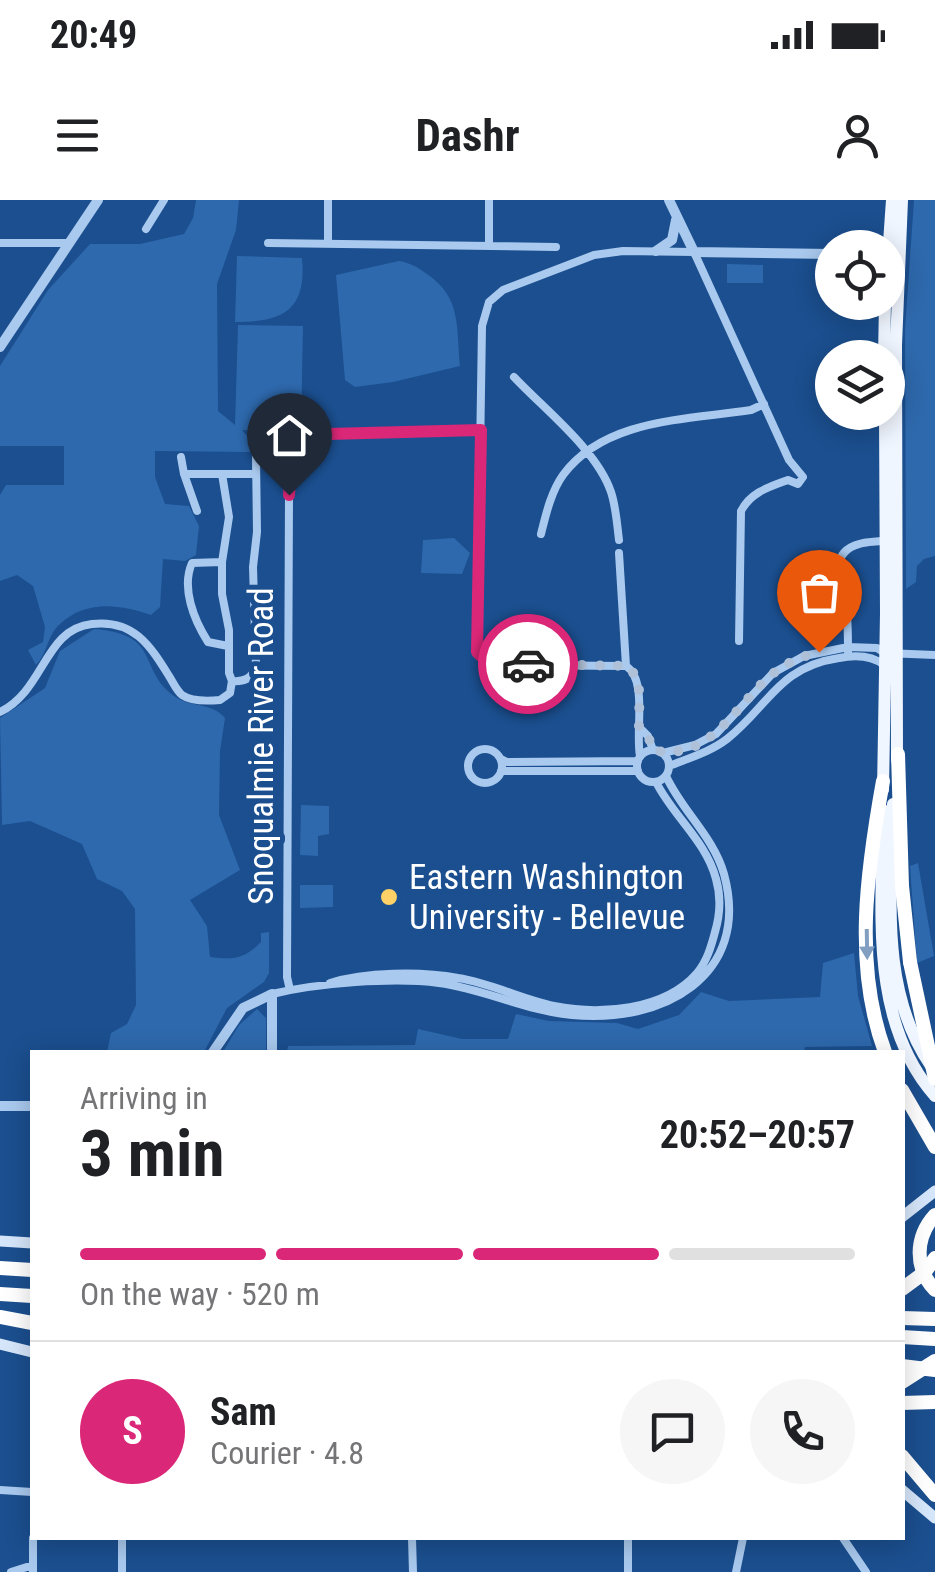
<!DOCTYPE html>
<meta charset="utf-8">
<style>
:root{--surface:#fff;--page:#f6f6f6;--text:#202124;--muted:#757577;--line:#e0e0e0;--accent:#db2777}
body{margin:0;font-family:"Roboto Condensed",sans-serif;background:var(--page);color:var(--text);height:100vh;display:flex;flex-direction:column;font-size:38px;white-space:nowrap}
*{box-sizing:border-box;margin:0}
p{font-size:32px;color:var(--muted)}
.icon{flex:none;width:55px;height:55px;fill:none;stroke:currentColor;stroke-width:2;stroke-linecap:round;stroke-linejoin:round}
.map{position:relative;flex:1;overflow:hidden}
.panel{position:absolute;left:30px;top:850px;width:875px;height:490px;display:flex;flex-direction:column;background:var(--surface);border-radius:0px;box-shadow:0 5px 25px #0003}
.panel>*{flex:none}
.controls{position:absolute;left:815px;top:30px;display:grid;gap:20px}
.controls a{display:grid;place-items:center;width:90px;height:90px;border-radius:50%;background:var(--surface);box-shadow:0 5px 25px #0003;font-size:50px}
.pin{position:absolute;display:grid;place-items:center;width:85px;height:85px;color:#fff;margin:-102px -42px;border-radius:50% 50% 50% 0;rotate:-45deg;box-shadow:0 0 10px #0007}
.pin .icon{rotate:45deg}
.courier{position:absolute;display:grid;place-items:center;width:100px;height:100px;margin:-50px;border:8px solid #db2777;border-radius:50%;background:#fff;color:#222;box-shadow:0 2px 12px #0007}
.overview em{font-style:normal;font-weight:700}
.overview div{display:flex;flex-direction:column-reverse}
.overview{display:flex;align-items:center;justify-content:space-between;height:170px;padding:0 50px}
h1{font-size:65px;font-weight:700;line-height:75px}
.bar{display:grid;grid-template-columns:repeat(4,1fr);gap:15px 10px;align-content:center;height:120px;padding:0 50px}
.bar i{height:12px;border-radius:8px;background:var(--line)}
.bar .active{background:var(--accent)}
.bar p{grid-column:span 4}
.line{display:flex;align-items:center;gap:25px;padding:0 50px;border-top:2px solid var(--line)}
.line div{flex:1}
.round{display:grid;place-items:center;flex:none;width:105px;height:105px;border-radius:52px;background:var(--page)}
.status{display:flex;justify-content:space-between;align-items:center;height:70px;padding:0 50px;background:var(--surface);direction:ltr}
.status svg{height:28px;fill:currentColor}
header{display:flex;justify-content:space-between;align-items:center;height:130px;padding:0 50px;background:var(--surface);font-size:45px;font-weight:700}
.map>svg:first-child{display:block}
</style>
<div class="status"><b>20:49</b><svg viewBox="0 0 49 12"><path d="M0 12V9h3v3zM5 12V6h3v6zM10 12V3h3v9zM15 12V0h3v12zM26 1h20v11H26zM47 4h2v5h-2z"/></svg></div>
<header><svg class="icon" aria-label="menu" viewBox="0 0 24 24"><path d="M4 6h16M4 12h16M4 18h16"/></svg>Dashr<svg class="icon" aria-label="person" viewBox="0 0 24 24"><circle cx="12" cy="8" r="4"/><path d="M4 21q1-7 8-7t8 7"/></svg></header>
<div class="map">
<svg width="935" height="1372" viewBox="0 0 935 1372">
<rect width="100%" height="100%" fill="#1b4f8f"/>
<path fill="#2e69ad" d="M196 0H239L236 30 217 84 218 211 235 225 238 125 303 126 301 231 242 230 250 239V252L155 251V277L165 304 189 306 199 326 196 355 185 361 163 359 160 407 151 415C121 405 87 399 60 424 48 434 47 454 36 465L28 450 43 442 45 427 33 386 17 375 0 381V295L6 285H64V246H0V166L48 90 90 44H140L184 34 193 18Z
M914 0H935V356L924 359 917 366 916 382 906 389 905 129Z
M237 56 302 58C307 110 283 122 235 122Z
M399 61C411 63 417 67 427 74 462 98 456 127 460 166L393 182 355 187 345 180 336 75Z
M727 64 763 65V83H727Z
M454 338 470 353 462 374 421 373 423 340Z
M94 429C162 434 137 469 174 496 190 508 212 502 225 518L220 551 219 615 240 670 190 700 207 726 210 757C234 760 244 759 261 742V733L269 732V773L264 782 227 808 204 852H107L111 833 127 824 136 805 135 709 122 691 97 679 82 644 30 621 2 625 0 518 45 488 60 451Z
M301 605 329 606V634L318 636V656L300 655Z
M918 663 934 756 917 763 910 666Z
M300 685H333V707L300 708Z
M854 753 858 796 872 846 805 847 804 852H287L288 846 415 845 418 829 462 839H508L516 814 549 821 617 823 638 829 679 815 701 792 729 801 820 797 823 763Z
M257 809 266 818V852H223L239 825Z"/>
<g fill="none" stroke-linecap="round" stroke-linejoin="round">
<path stroke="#a9c9ee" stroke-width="8" d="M146 29 164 0
M0 43H69
M268 43 556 47
M328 44V0
M489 46V0
M514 177C544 209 597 250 611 292 616 307 617 324 619 340
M181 257 184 274 197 311
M184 274H256
M222 274 229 317 222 362V394L229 430V473L232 481C244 482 251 479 256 467L253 367 257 332 256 257
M541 334C546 314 551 292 563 275 605 218 688 220 751 210L764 204
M619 353 626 466
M222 362 192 363C181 388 194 420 208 442L228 446
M848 452C848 436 848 420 846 404 845 394 839 384 838 374 836 342 867 341 890 341
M0 512C45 490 44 429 92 424 133 419 150 445 169 476 173 482 176 490 182 495 192 502 209 501 220 500L230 493 232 481
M639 527 648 536 653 550
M468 566a17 17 0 1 1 34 0a17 17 0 1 1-34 0Z
M637 566a16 16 0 1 1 32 0a16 16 0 1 1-32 0Z
M663 553 695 545 716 534 773 473 804 456 848 447 877 448 885 453 935 455
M640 556C635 531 648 480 626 466L497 465 483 459 477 451 482 126 489 102 503 90 594 55 623 51 694 52 789 260 803 277 798 284 788 280C769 287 751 292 741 311L739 441
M501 559 507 562 638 561
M669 566C689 558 710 552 727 539 769 506 778 467 839 458 855 455 871 455 884 465
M501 571H638
M330 783C365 772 421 771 458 778 491 783 521 799 554 806 599 815 664 811 697 773 707 761 711 747 715 732 720 715 721 696 716 679 706 641 673 616 656 582
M290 790 287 777 289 295C290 264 298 245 328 234L481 230
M272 794C318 783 393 777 439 783 485 789 526 811 572 815 661 824 752 777 724 674 713 636 682 611 666 576
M0 1290 32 1292
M33 1338V1372
M122 1338V1372
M412 1338 413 1372
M843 1338 866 1372
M11 1372 33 1365
M628 1372V1338
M736 1372 743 1338"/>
<path stroke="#a9c9ee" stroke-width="10" d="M669 0 694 52 832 54
M656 51 672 40 676 20
M0 147 98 0
M213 852 243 808 272 794V852
M0 906H32"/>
<path stroke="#d6e6fa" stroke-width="11" d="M902 1017 935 991
M0 1041 32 1043
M0 1144 32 1152
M902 1290 935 1318"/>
<path stroke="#f0f6ff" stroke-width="12" d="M888 57 892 0
M884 158 885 102
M897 560 896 145 902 0
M883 590 886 413 885 212
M893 604C892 693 878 788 931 866
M883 610C883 705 867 819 935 896"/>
<path stroke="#fff" stroke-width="14" d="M898 554 902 686 910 762
M883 581C867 670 853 766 885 852
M902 890 935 947
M935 1015C915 1037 914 1068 935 1090
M0 1068 32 1070
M0 1094 32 1096
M0 1117 32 1123
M902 1118 935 1119
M902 1137 935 1139
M902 1166 935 1170
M902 1203 935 1202
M902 1256 935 1295"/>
<path stroke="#fff" stroke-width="14" d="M910 762 935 879
M902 1089 925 1072 935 1058
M902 1182 935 1161"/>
</g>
<defs><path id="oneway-solid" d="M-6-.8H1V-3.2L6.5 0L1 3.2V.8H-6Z" transform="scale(2.5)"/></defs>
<use fill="#829ec1" href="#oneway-solid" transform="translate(867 744) rotate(89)"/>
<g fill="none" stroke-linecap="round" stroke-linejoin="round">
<path stroke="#afc1d8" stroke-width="10" stroke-dasharray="0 18" d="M528 464 626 466C645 478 638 506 639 526L648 536 653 550C711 564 737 501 775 472 788 462 803 456 819 452"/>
<path stroke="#db2777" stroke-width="12" d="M289 295C290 265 298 244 328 234L481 230 477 452 489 463 528 464"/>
</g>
<circle fill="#ffd166" stroke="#1b4f8f" stroke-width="4" cx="389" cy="697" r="10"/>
<g text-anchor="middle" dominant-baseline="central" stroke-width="10" stroke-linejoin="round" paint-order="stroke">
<g font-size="35" fill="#fff" stroke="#1b4f8f">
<text transform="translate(261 546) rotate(-90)">Snoqualmie River Road</text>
</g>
<g font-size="35" fill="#fff" stroke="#1b4f8f" text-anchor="start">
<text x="409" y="677">Eastern Washington<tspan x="409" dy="40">University - Bellevue</tspan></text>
</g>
</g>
</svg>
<div class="controls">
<a><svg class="icon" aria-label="locate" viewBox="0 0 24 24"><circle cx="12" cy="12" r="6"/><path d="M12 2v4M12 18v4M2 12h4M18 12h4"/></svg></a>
<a><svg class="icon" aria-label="layers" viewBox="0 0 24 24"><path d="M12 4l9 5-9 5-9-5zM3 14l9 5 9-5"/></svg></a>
</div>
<div class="pin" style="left:819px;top:452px;background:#ea580c"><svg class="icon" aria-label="bag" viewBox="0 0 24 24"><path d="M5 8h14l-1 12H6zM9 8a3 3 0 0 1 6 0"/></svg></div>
<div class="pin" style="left:289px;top:295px;background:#1f2937"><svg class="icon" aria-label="home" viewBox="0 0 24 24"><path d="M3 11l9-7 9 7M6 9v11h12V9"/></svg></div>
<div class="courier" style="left:528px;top:464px"><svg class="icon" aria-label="car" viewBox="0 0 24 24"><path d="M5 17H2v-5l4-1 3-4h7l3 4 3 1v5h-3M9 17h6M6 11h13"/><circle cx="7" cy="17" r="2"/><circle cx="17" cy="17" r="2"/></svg></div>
<section class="panel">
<div class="overview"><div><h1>3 min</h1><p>Arriving in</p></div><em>20:52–20:57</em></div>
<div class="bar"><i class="active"></i><i class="active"></i><i class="active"></i><i></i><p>On the way · 520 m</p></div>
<div class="line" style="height:180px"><b class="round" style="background:var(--accent);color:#fff">S</b><div><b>Sam</b><p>Courier · 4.8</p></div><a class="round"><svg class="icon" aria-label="chat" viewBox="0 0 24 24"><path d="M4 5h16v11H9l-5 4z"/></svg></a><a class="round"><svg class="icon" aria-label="phone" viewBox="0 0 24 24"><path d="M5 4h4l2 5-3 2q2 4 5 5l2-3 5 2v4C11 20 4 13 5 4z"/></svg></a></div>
</section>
</div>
